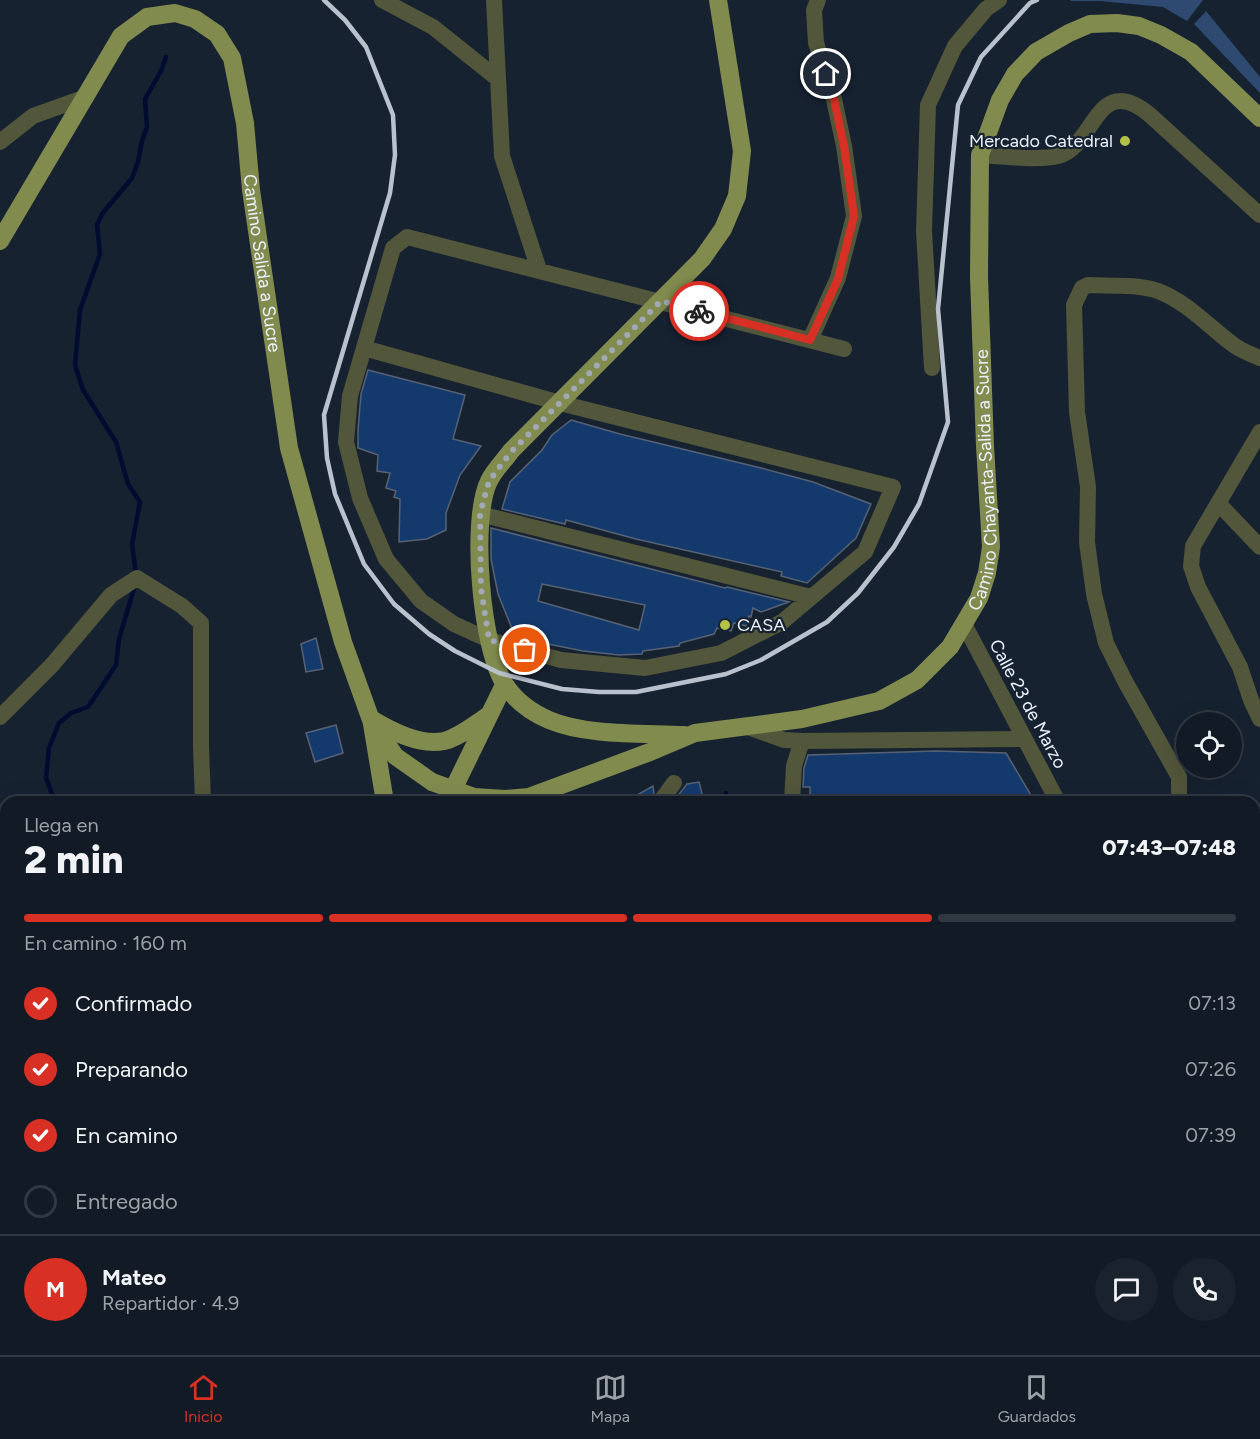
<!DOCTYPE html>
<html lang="es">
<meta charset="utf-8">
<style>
:root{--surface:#111a25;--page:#1a232d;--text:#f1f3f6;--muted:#9ca1a7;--line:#303842;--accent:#d93025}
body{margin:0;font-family:Figtree,sans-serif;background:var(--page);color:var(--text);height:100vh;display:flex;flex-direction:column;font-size:22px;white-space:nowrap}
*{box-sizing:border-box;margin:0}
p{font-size:20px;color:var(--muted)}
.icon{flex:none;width:33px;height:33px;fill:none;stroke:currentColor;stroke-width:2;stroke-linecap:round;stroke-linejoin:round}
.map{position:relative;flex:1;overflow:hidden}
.side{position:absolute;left:0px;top:796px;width:1260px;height:560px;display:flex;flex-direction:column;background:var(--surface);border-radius:18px 18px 0 0;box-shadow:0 6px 24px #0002,0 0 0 2px var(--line)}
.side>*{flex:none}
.fabs{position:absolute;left:1176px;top:712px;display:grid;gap:12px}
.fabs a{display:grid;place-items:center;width:66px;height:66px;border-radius:50%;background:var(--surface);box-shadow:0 6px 24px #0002,0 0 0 2px var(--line);font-size:30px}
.pin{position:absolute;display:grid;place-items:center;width:51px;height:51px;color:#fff;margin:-26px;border:3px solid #fff;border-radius:50%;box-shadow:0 2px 6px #0007}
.courier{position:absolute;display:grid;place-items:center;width:60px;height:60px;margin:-30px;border:4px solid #d93025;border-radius:50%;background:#fff;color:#222;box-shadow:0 2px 8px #0007}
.overview em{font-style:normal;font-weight:800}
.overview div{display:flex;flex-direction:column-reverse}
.overview{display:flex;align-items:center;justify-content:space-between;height:102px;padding:0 24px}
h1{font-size:39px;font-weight:800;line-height:45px}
.bar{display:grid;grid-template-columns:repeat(4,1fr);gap:9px 6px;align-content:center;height:72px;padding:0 24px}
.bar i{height:8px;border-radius:4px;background:var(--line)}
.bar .selected{background:var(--accent)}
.bar p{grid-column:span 4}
.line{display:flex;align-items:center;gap:15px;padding:0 24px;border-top:2px solid var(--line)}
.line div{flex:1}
.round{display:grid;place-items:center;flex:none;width:63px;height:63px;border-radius:32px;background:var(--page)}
ol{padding:0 24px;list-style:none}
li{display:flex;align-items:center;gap:18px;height:66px}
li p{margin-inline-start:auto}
li .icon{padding:6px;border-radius:50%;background:var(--accent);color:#fff;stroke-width:4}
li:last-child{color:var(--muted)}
li i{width:33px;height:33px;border:3px solid var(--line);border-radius:50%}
.menu{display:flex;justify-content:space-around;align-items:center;height:84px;border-top:2px solid var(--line);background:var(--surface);font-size:16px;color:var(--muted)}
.menu a{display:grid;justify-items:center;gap:3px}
.menu .selected{color:var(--accent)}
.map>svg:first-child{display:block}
</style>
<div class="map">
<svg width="1260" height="1355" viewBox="0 0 1260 1355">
<rect width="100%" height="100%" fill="#172231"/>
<path fill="#2e4a70" d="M1071 0H1203L1187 21 1163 7 1100 1H1070Z
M1206 11 1260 77V93L1194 24Z"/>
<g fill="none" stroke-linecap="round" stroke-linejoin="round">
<path stroke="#000b30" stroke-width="4.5" d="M136 574 132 544 140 502 128 484 116 442 83 390 75 365 80 310 100 254 97 225 102 214 132 178 138 162 142 141 147 127 145 99 161 71 166 57
M726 793 727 802
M55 802 46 778 49 748 59 723 71 713 88 707 116 665 119 639 135 585
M0 925 6 918
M724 1350 726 1355"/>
</g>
<path fill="#143a6d" stroke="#566274" stroke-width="1.5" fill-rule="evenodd" d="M368 370 465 395 453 439 481 446 460 475 446 513V530L427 539 399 542 400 499 394 497 396 491 386 488 390 473 377 471 378 455 358 448V430L361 394Z
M571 420 620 434 757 467 813 482 871 504 856 538 807 583 781 576 782 572 636 539 566 520 565 524 502 509 510 482 542 450 552 435Z
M491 528 725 588 727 587 789 602 761 612 753 608 751 617 749 616 746 626 734 623 731 631 717 628 714 634 680 643 679 646 643 651 642 654 619 655 583 651 523 639 515 636 498 594 491 559ZM542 584 645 605 639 630 538 601Z
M316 638 323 669 306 672 301 644Z
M336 725 343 753 315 762 306 733Z
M936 751 1006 753 1035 802H810V787H803L804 768 808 755Z
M699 782 702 794 707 802H673L687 784Z
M653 786 654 793 650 802H625Z"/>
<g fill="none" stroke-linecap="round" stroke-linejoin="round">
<path stroke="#737c89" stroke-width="3" stroke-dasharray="4.5 4.5" stroke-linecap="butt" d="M1254 972 1260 974"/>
<path stroke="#52563a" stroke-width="16" d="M382 0 433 27 498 79
M494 0 502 156 539 270
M0 142 33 116 83 98
M980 155C1001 156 1039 161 1058 156 1095 147 1096 70 1150 115L1260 215
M810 340 838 278 854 216 844 146 832 90 816 43 814 10 818 0
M364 348 560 403 893 487 865 552 782 622 721 653 645 668 561 660 489 640 454 624 421 601 386 559 360 498 346 442 350 396 393 248 407 237 844 349
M932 368 924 231 928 105 955 46 986 9 999 0
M1260 432 1193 546 1191 566 1198 587 1240 667 1251 700 1260 719
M1219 504 1260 547
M480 514 811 597
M964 624 1058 802
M0 717 52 665 111 595 137 578 182 606 201 623V747L203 802
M748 727 784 740 802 741 1023 739
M660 802 674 783
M792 802 794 766 802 741
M1179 802V777L1126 683 1106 643 1094 594 1087 542 1088 487 1077 412 1074 305 1082 288 1088 285C1111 286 1137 284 1158 291 1187 302 1207 325 1231 343 1239 350 1250 354 1260 358
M0 997 6 993
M1254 1136 1260 1117
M0 1241H6
M1254 1288 1260 1290
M459 1350V1355
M570 1350V1355
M762 1351 945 1354 993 1350
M84 1355 85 1350
M202 1355V1350
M701 1355V1350
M1055 1355 1057 1350
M1181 1355 1182 1350"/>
<g stroke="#828b4e" stroke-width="18">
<path id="s1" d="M0 241 121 36 147 17 175 13 195 19 217 34 232 58 245 123 251 190 289 448 343 642 371 720 395 756 432 782 474 797 505 799 529 797 650 752 695 733 802 719 879 701 917 680 950 647 979 598 987 573 991 547 985 446 979 277 980 155 1000 100 1015 74 1036 52 1069 33 1090 24 1117 23 1139 26 1161 35 1191 52 1260 118"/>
<path d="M373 720C393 732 420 746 444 741 460 737 475 724 489 715"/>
<path d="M372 724 385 802"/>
<path d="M684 735C643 733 586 736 549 720 533 713 516 701 506 686 481 651 470 519 489 481 494 470 504 461 511 451L702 259 723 229 737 196 742 151 718 0"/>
<path d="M447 802 504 685"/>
<path d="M320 1355V1350"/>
<path d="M346 1355V1350"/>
</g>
<path stroke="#b9c1cd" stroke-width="4.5" d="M324 0 345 20 366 47 393 115 395 155 390 193 324 415 327 458 335 494 364 564 394 604 429 634 455 651 499 673 562 689 599 692H636L726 674 761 660 827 622 858 593 894 547 919 504 948 422 938 309 958 105 981 57 1030 3 1037 0"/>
</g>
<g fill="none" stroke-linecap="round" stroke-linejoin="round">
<path stroke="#a0a9b5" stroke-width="6" stroke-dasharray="0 10.8" d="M525 650 489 640 481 588 480 514 489 481 511 452 661 301 699 311"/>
<path stroke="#d93025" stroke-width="8" d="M699 311 810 340 838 279 854 216 844 146 832 90 826 74"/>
</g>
<g fill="#b4c24a" stroke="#172231" stroke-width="2">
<circle cx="1125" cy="141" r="6"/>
<circle cx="725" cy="625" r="6"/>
</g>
<g text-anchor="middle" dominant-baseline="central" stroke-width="4.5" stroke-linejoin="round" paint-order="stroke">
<g font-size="18" fill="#eaf1fc" stroke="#172231" text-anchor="end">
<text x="1113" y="141">Mercado Catedral</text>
<text x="737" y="625" text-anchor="start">CASA</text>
</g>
<g font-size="18" fill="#eaf1fc" stroke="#172231">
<text stroke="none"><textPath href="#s1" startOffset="582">Camino Salida a Sucre</textPath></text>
<text stroke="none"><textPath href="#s1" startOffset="1872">Camino Chayanta-Salida a Sucre</textPath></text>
<text transform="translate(1028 704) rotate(62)">Calle 23 de Marzo</text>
</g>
</g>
</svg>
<div class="fabs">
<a><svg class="icon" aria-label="locate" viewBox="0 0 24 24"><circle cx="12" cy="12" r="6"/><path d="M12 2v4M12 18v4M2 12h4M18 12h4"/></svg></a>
</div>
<div class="pin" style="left:525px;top:650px;background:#ea580c"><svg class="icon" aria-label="bag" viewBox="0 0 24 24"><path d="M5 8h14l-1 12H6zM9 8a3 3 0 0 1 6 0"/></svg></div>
<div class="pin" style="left:826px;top:74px;background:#1f2937"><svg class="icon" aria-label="home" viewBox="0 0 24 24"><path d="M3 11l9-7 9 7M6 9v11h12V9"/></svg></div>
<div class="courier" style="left:699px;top:311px"><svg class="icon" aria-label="bike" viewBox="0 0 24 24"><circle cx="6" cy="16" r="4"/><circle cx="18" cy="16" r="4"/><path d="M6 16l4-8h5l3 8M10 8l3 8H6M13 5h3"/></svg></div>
<section class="side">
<div class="overview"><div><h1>2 min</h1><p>Llega en</p></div><em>07:43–07:48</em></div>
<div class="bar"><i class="selected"></i><i class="selected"></i><i class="selected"></i><i></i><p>En camino · 160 m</p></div>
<ol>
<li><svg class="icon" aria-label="check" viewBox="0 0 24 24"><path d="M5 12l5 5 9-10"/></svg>Confirmado<p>07:13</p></li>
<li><svg class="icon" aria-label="check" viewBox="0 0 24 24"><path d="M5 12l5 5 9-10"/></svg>Preparando<p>07:26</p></li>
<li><svg class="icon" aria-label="check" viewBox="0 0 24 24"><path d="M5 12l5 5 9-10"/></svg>En camino<p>07:39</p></li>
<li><i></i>Entregado</li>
</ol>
<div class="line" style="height:108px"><b class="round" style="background:var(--accent);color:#fff">M</b><div><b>Mateo</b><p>Repartidor · 4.9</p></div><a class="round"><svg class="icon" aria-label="chat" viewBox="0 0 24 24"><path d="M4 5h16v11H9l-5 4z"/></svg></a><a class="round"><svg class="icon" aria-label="phone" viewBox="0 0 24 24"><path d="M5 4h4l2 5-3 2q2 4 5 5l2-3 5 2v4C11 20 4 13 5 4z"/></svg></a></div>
</section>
</div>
<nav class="menu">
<a class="selected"><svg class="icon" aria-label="home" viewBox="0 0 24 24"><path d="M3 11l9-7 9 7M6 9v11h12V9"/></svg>Inicio</a>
<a><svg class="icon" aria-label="map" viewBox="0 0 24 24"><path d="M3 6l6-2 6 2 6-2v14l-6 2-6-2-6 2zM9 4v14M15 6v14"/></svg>Mapa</a>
<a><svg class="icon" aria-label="saved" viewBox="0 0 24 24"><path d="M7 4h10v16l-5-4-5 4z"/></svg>Guardados</a>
</nav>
